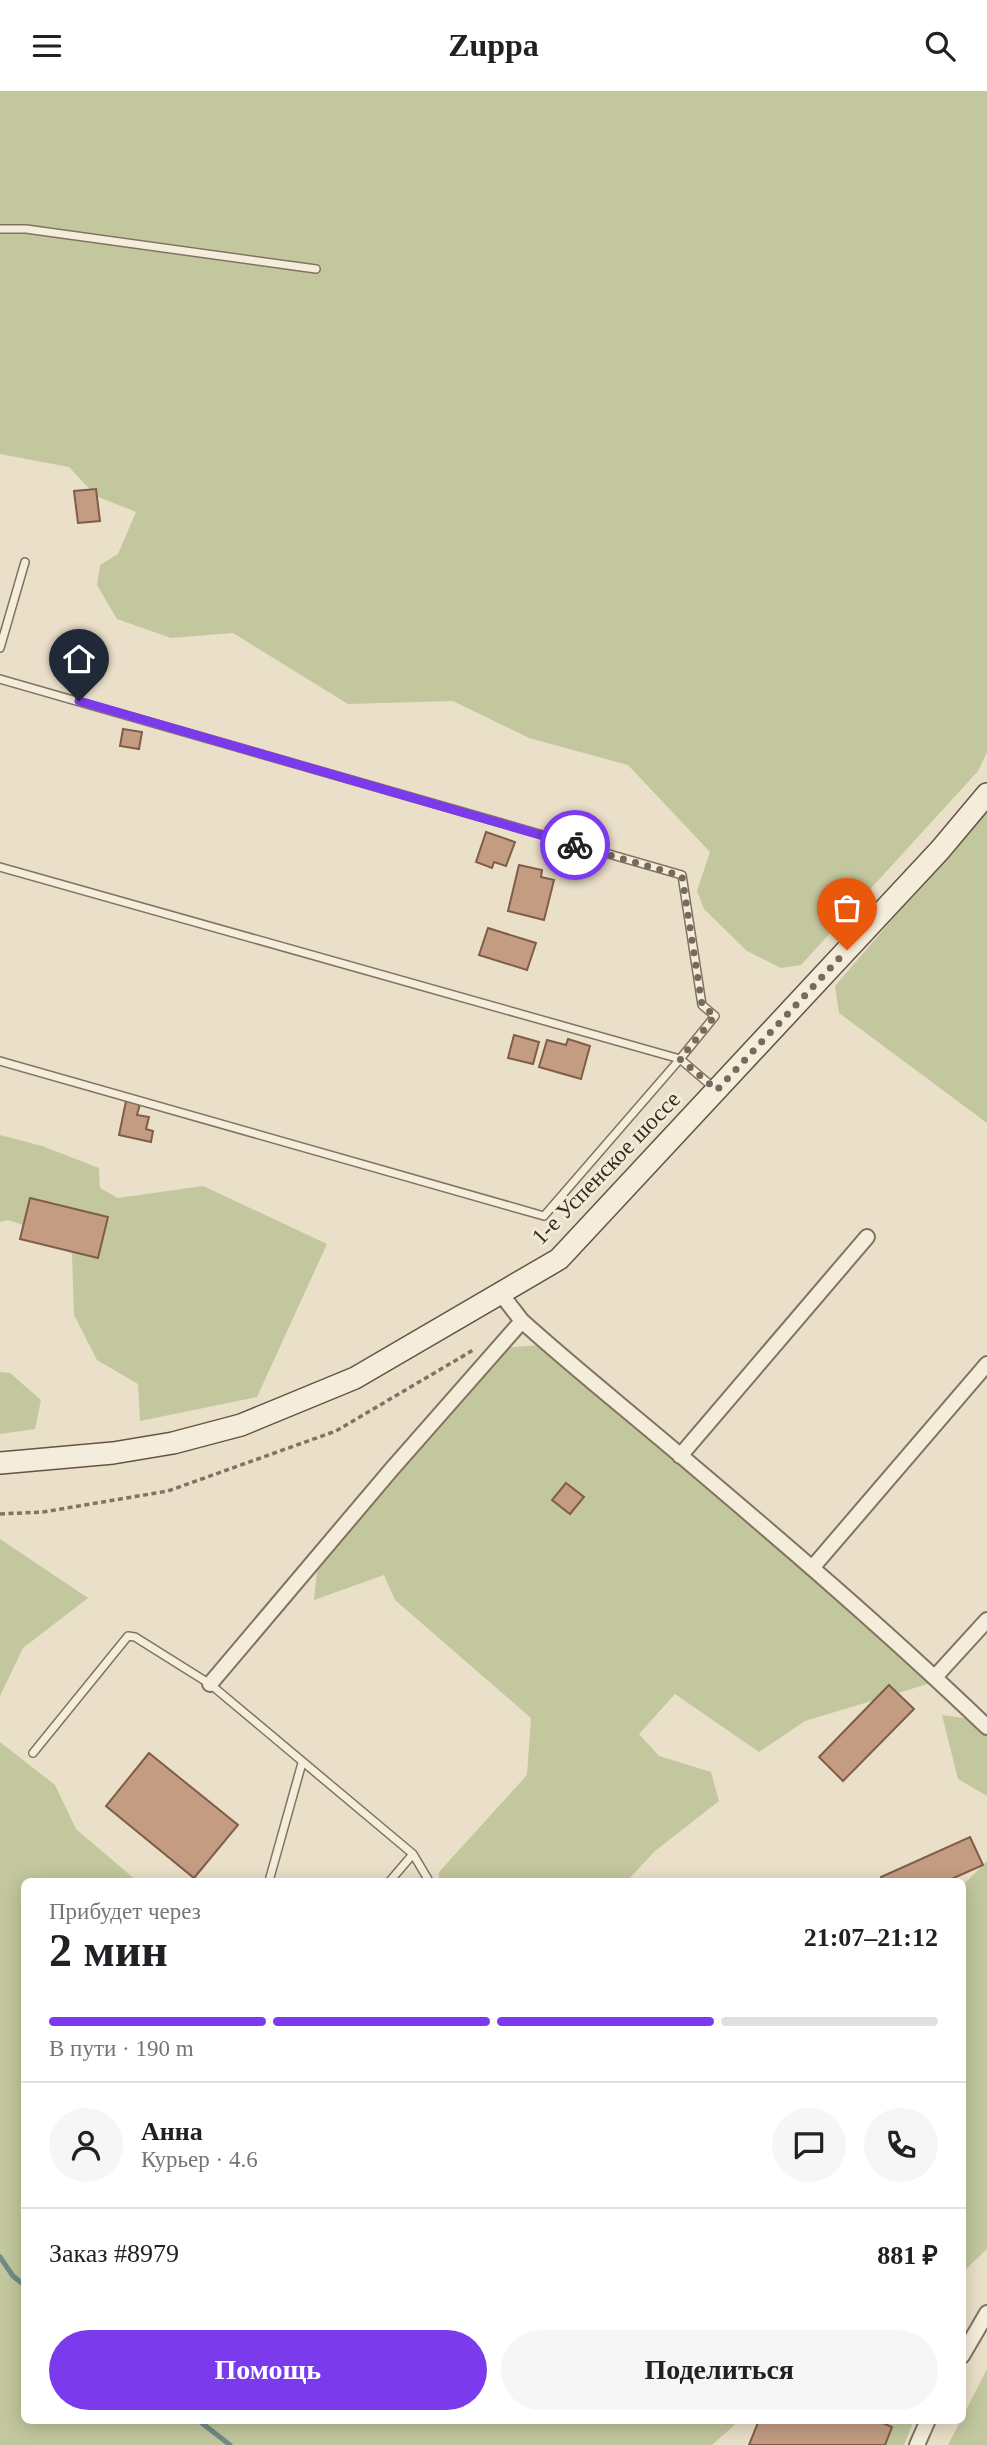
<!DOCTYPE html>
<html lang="ru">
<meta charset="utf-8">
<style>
:root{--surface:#fff;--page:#f6f6f6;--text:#202124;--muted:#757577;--line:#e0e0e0;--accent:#7c3aed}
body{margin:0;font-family:"Times New Roman",serif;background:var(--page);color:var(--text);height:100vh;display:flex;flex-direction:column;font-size:26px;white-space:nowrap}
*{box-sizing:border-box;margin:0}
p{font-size:23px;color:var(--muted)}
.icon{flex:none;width:38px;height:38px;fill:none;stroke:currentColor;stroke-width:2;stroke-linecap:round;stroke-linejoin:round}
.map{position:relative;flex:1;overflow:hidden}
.drawer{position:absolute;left:21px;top:1787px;width:945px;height:546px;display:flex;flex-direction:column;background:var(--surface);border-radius:10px;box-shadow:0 4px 18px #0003}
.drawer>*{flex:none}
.pin{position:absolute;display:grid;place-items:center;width:60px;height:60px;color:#fff;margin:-72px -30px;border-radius:50% 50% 50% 0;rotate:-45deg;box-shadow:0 0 7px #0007}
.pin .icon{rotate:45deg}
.courier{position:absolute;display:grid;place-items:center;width:70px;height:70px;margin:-35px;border:5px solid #7c3aed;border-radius:50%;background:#fff;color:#222;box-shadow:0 2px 9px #0007}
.headline em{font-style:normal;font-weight:800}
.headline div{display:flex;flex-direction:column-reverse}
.headline{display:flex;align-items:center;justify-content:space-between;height:119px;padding:0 28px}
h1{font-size:46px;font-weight:800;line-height:52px}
.bar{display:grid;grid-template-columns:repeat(4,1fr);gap:10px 7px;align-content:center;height:84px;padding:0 28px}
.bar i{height:9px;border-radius:5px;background:var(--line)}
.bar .selected{background:var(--accent)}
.bar p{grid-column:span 4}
.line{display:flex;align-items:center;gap:18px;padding:0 28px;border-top:2px solid var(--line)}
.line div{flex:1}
.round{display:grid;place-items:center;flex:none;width:74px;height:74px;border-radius:37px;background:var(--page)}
.cta{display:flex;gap:14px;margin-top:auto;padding:14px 28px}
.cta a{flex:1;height:80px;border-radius:42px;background:var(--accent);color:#fff;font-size:28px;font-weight:800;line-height:80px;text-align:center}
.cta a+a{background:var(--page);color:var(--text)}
header{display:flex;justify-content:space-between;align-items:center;height:91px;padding:0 28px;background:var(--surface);font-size:32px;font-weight:800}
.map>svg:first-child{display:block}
</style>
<header><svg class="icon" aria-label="menu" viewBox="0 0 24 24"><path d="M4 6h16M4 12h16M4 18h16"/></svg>Zuppa<svg class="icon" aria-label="search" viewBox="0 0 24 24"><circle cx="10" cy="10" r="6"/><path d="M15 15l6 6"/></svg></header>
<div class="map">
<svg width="987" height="2354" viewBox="0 0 987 2354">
<rect width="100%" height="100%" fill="#eadfc8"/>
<path fill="#c3c79d" d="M0 0H987V661L978 680 801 874 781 877 747 860 704 818 697 800 710 761 628 674 529 647 453 610 348 613 233 542 171 547 117 528 97 494 100 474 118 463 136 421 96 405 69 376 0 363Z
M987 718V1032L839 922 835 895Z
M0 1044 42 1055 99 1077 100 1097 118 1107 203 1095 327 1153 257 1306 140 1330 138 1293 97 1269 74 1224 72 1163 62 1147 8 1129 0 1131Z
M540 1254 915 1568 931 1592 805 1630 759 1661 675 1603 639 1643 659 1665 711 1681 719 1710 655 1760 627 1790H439V1781L527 1684 531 1627 395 1509 384 1484 314 1509 317 1479 500 1257Z
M0 1281 10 1282 41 1309 35 1338 0 1343Z
M0 1448 88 1507 23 1557 0 1605Z
M942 1624 971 1628 987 1639V1705L958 1688Z
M0 1651 55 1694 76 1738 137 1790H24V2329H740L712 2354H0Z
M987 1770V2158L963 2181V1794Z
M987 2278V2354H948Z
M873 2329H914L904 2354H884Z"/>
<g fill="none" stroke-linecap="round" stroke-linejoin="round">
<path stroke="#708c84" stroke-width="5" d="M0 2166 13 2185 24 2194
M198 2329 230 2354"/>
</g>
<path fill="#c49c82" stroke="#805d48" stroke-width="2" d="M96 398 100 430 78 432 74 400Z
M123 638 142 641 139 658 120 655Z
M486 741 515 751 506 775 494 771 492 777 476 771Z
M519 774 542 779 541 786 554 789 544 829 508 820Z
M488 837 536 852 527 879 479 864Z
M514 944 539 951 533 973 508 967Z
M568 948 590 955 581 988 539 976 547 949 566 954Z
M126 1010 140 1013 137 1024 149 1026 146 1038 153 1040 151 1051 119 1044Z
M30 1107 108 1126 98 1167 20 1148Z
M566 1392 584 1406 570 1423 552 1409Z
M889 1594 914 1618 843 1690 819 1666Z
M149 1662 238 1734 194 1787 106 1715Z
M970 1746 983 1774 947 1790H883L881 1786Z
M759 2329H876L892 2336 885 2354H749Z"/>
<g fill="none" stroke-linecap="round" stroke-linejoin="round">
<defs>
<path id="service" d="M0 138H26L316 178
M0 557 25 471
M0 588 682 784 702 914 715 925 680 968 544 1125 0 970
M0 776 680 968 714 997
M33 1662 128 1545 135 1546 210 1593 413 1763 429 1790
M269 1790 302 1672
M390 1790 413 1763"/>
<path id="minor" d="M522 1230C573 1276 627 1319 680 1364 784 1452 888 1541 987 1636
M680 1365 867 1146
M812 1477 987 1273
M935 1586 987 1529
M210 1593 391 1379 522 1230 501 1203
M962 2265 987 2222
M917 2354 928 2329"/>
<path id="secondary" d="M0 1372 113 1362 173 1352 241 1334 355 1287 559 1168 940 759 987 703"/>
</defs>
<use href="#service" stroke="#84725f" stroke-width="10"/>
<use href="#minor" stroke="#84725f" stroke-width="18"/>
<use href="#secondary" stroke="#665342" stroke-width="24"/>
<path stroke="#84725f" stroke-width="3.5" stroke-dasharray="5 3.5" stroke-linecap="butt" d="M0 1423 43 1421 168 1400 336 1340 475 1258"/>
<use href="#service" stroke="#f5eddb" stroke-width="7"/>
<use href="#minor" stroke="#f5eddb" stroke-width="14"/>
<use href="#secondary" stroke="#f5eddb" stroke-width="21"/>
</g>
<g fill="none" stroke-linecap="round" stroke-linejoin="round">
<path stroke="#756a5b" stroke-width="7" stroke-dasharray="0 12.6" d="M575 754 682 785 702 914 715 925 680 968 717 999 847 859"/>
<path stroke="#7c3aed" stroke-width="9" d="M79 610 575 754"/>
</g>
<g text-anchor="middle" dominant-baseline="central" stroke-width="6" stroke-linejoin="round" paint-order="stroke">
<g font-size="23" fill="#362b21" stroke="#f2ead7">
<text transform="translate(606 1077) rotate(-46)">1-е Успенское шоссе</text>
</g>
</g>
</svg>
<div class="pin" style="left:847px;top:859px;background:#ea580c"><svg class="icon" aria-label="bag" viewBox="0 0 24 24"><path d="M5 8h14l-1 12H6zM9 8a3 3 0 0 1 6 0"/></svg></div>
<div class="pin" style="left:79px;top:610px;background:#1f2937"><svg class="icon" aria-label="home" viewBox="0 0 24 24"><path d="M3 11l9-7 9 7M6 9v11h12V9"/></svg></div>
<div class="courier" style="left:575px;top:754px"><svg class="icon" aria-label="bike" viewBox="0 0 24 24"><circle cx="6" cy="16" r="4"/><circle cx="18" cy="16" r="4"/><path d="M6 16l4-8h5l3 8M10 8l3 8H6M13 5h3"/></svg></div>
<section class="drawer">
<div class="headline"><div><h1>2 мин</h1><p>Прибудет через</p></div><em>21:07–21:12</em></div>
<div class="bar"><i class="selected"></i><i class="selected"></i><i class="selected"></i><i></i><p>В пути · 190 m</p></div>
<div class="line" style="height:126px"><a class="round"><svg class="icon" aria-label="person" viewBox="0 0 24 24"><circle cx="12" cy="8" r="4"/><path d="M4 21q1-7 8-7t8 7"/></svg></a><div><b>Анна</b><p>Курьер · 4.6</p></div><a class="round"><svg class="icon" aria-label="chat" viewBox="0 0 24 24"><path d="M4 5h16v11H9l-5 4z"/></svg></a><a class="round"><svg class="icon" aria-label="phone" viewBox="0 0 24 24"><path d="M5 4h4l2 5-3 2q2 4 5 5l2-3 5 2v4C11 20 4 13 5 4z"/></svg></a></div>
<div class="line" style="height:91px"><div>Заказ #8979</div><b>881 ₽</b></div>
<div class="cta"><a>Помощь</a><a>Поделиться</a></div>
</section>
</div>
